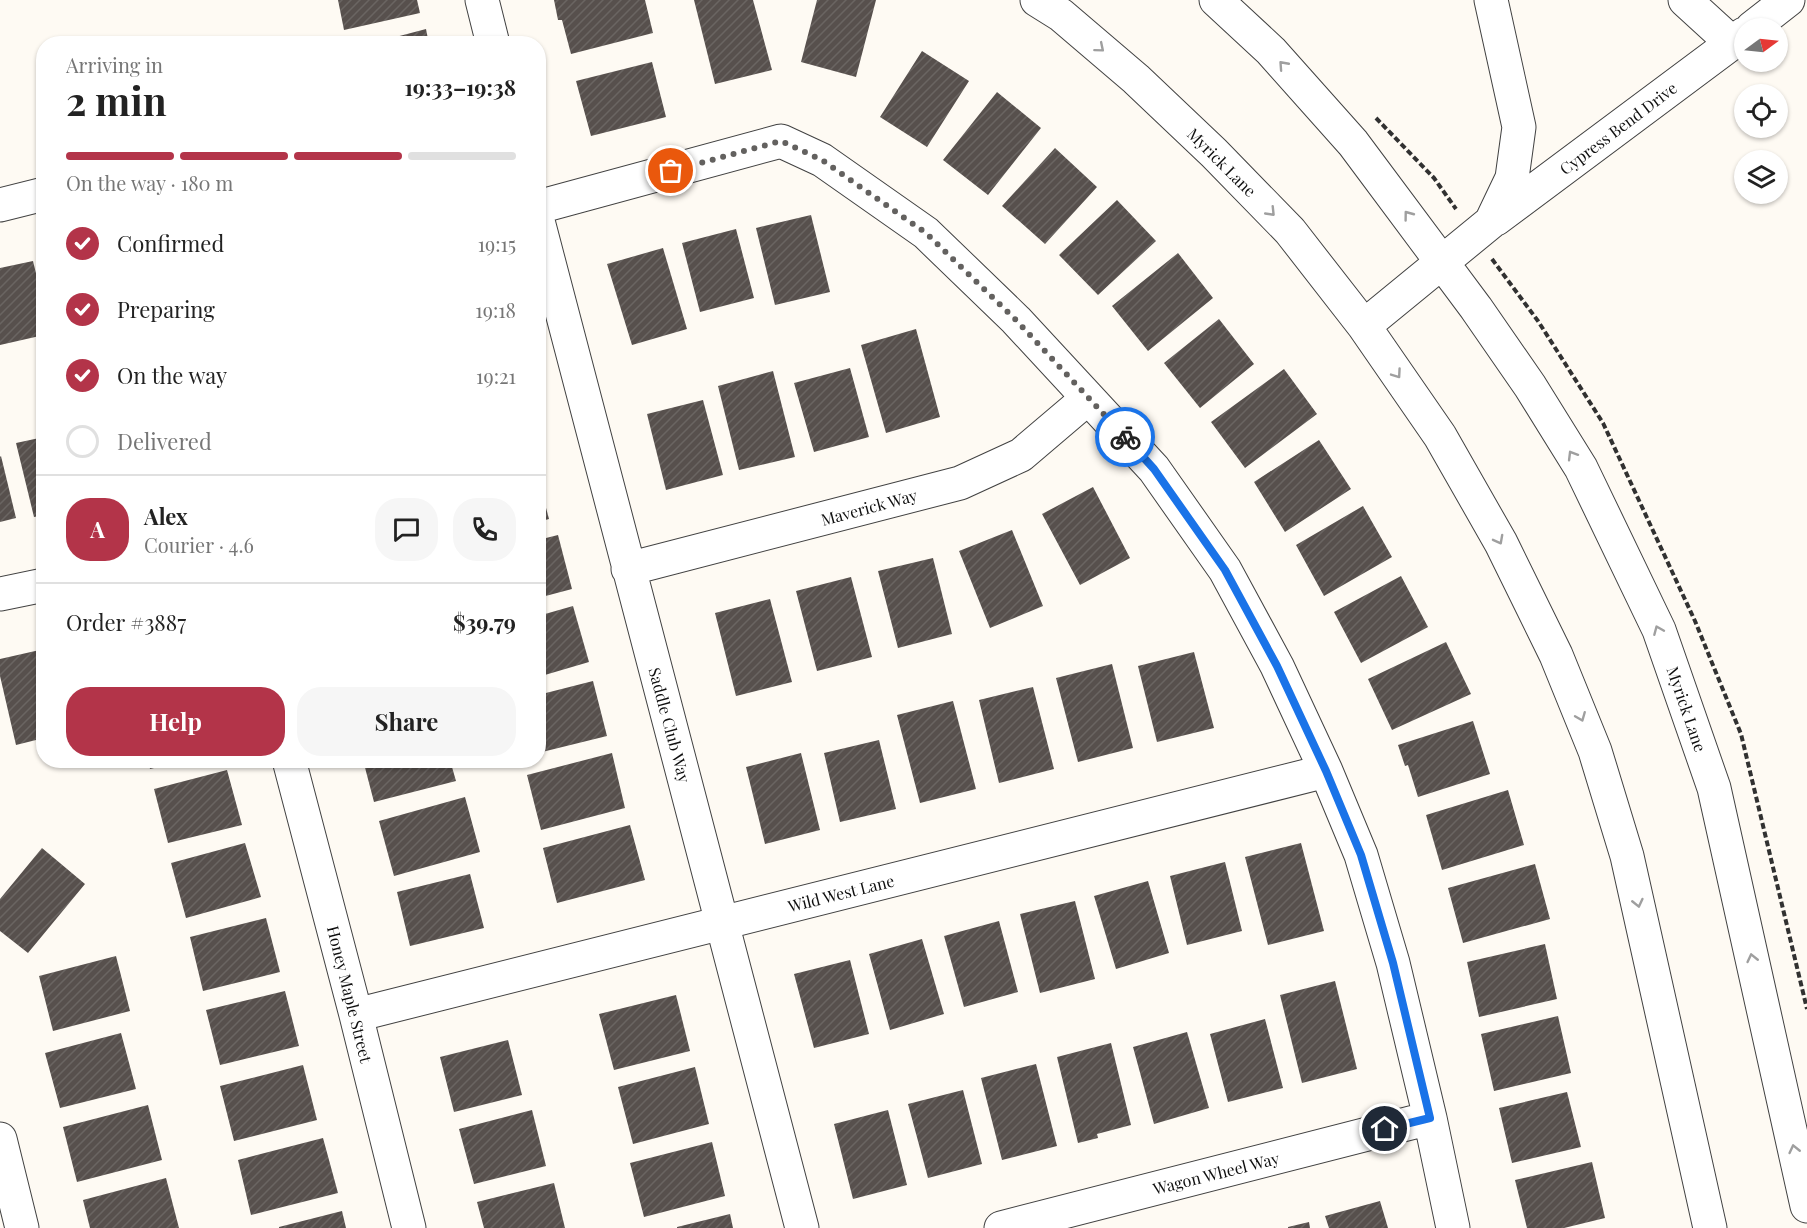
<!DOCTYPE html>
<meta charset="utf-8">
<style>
:root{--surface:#fff;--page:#f6f6f6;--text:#222;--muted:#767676;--line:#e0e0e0;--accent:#b33449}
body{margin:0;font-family:"Playfair Display",serif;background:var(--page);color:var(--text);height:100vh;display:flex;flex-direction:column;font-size:22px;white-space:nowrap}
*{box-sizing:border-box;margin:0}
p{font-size:20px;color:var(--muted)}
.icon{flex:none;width:33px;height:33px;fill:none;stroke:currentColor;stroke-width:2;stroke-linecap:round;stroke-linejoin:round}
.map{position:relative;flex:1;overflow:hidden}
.panel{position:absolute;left:36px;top:36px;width:510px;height:732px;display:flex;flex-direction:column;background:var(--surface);border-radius:24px;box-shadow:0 2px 4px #0004}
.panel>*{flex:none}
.needle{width:39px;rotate:75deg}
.tools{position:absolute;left:1734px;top:18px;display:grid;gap:12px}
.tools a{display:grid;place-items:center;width:54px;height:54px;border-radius:50%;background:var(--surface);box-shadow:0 2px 4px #0004;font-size:30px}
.pin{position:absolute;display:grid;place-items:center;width:51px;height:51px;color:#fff;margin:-26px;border:3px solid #fff;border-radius:50%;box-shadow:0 2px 6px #0007}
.courier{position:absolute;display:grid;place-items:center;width:60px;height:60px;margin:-30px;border:4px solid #1a73e8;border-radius:50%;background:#fff;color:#222;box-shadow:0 2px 8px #0007}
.overview em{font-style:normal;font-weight:700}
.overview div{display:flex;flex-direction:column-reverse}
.overview{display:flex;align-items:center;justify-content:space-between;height:102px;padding:0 30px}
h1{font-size:39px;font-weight:700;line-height:45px}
.bar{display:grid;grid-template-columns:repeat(4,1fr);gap:9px 6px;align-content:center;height:72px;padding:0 30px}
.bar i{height:8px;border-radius:4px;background:var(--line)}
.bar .on{background:var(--accent)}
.bar p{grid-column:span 4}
.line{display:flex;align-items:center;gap:15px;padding:0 30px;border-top:2px solid var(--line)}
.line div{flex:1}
.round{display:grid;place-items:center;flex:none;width:63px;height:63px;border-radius:24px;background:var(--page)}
ol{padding:0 30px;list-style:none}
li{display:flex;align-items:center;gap:18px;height:66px}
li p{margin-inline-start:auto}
li .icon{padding:6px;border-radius:50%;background:var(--accent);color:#fff;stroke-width:4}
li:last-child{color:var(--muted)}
li i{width:33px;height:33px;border:3px solid var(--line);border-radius:50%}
.cta{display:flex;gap:12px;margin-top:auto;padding:12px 30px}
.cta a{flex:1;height:69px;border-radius:24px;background:var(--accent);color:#fff;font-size:24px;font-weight:700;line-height:69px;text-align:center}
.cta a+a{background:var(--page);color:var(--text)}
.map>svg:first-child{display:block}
</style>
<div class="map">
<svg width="1807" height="1228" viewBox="0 0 1807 1228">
<defs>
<pattern id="building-hatch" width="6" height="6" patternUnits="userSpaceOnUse" patternTransform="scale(1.5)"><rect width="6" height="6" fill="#57504d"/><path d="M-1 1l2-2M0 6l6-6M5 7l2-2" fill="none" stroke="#6a6562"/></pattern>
</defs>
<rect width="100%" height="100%" fill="#fefaf3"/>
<path fill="url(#building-hatch)" d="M338 0H417L420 13 344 30Z
M554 0H645L653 33 571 54 562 20H558Z
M694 0H753L772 70 715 84Z
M817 0H876L856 77 801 62Z
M426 29 429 44H373V43Z
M922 51 969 81 927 147 880 117Z
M652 62 666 117 591 136 576 81Z
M997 92 1041 128 988 195 943 160Z
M1055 148 1097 187 1045 244 1002 206Z
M1117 200 1156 241 1098 295 1059 255Z
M811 215 830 292 775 305 756 228Z
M736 229 754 298 700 312 682 243Z
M663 248 687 329 632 345 607 264Z
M1178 253 1213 298 1148 351 1112 306Z
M33 261 44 306V335L0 345V268Z
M1219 319 1254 364 1200 408 1164 363Z
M916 329 940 417 886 433 861 345Z
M850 368 869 437 814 452 794 383Z
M1284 369 1317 414 1245 468 1211 422Z
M773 371 795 457 739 470 718 386Z
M703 400 723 475 666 490 647 414Z
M44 437V515L34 517 16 443Z
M1319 440 1351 489 1285 532 1254 482Z
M1 456 16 518 0 522V457Z
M538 478 549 519 538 522Z
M1093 487 1130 558 1080 585 1042 514Z
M1363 506 1392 557 1324 596 1296 545Z
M1012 530 1043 606 990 628 959 551Z
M558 535 572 589 538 598V540Z
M933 558 952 634 898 648 878 571Z
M1401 576 1428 627 1361 663 1334 612Z
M851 577 872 657 817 671 796 591Z
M770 599 792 682 736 696 715 613Z
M573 606 589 662 538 677V616Z
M1446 642 1471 694 1392 730 1368 679Z
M44 649V738L16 745 0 676V659Z
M1194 652 1214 728 1157 742 1138 666Z
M1112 664 1133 748 1078 762 1056 678Z
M593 681 607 736 538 753V695Z
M1033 687 1054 769 999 783 979 700Z
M953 701 976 789 920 803 897 715Z
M1473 721 1490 774 1418 797 1408 765 1405 766 1398 745Z
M879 740 896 809 840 822 824 753Z
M612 753 625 808 541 830 527 775Z
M801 753 820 830 765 844 746 767Z
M148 760H181L182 761 150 769Z
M363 760H450L456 781 374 802Z
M227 770 242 825 168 843 154 789Z
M1508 790 1524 845 1442 870 1426 815Z
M465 797 480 852 394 876 379 821Z
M630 825 645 880 557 903 543 848Z
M245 843 261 897 186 918 171 863Z
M1301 843 1324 931 1268 945 1245 857Z
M42 848 85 884 28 953 0 931V899Z
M1225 862 1242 931 1187 945 1170 876Z
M1535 864 1550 919 1463 943 1448 888Z
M470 874 484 928 410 946 397 892Z
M1148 881 1169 953 1116 969 1094 896Z
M1075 901 1095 979 1040 993 1020 914Z
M266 918 280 972 203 991 190 937Z
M999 921 1018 992 964 1007 944 936Z
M922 939 944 1014 890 1030 869 954Z
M1545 944 1557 999 1479 1017 1467 962Z
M116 956 130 1011 53 1031 39 976Z
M850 960 869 1034 814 1048 794 974Z
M1335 981 1357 1069 1302 1083 1280 995Z
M285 991 299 1046 220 1065 206 1010Z
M676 995 690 1051 614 1070 599 1014Z
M1558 1016 1571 1073 1494 1091 1481 1034Z
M1265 1019 1283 1088 1228 1102 1210 1034Z
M1187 1032 1209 1108 1154 1124 1133 1047Z
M121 1033 136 1089 60 1108 45 1053Z
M508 1040 522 1095 454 1112 440 1057Z
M1111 1043 1131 1125 1097 1134 1098 1138 1078 1143 1057 1057Z
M1036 1064 1057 1146 1002 1160 981 1078Z
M303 1065 317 1120 234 1141 220 1086Z
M695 1067 709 1124 633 1144 618 1087Z
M963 1090 982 1164 928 1178 908 1104Z
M1567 1092 1581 1147 1512 1163 1499 1108Z
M148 1105 162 1160 77 1182 63 1127Z
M532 1110 546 1166 474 1184 459 1129Z
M888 1110 907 1185 853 1199 834 1124Z
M323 1138 338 1193 251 1215 238 1160Z
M712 1142 725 1196 644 1217 630 1163Z
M1592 1162 1605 1218 1564 1228H1527L1515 1180Z
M166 1178 179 1228H90L83 1200Z
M554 1183 565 1228H484L477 1202Z
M1380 1201 1388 1228H1329L1325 1216Z
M342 1211 346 1228H279V1227Z
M730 1214 733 1228H677V1227Z
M1309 1222 1310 1228H1288V1227Z"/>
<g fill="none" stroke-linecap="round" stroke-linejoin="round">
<defs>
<path id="minor" d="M482 0 493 44
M1037 0 1061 15 1136 79 1214 153 1290 231 1364 326 1440 436 1501 543 1556 655 1595 751 1627 856 1710 1228
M1216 0 1271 51 1353 143 1476 308 1530 386 1581 468 1659 630 1714 788 1807 1206
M1685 0 1732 43
M1752 28 1788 0
M0 205 44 194
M538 207 781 141 822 160 926 233 1016 320 1154 469 1225 570 1277 666 1326 771 1361 855 1393 963 1430 1118 1453 1228
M1496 219 1744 34
M538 221 802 1228
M1364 326 1491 222 1512 178 1519 127 1491 0
M628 569 960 483 1021 455 1088 398
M0 594 44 585
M289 760 356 1015 409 1228
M356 1015 1326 771
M0 1139 22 1228
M1001 1228 1430 1118"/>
</defs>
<use href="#minor" stroke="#424242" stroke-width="35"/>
<path stroke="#313131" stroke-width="4" stroke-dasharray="6 3" stroke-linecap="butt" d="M1376 118 1434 178 1456 209
M1492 259 1538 321 1603 423 1695 621 1741 734 1807 1009"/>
<use href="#minor" stroke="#fff" stroke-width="33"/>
</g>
<defs><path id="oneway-chevron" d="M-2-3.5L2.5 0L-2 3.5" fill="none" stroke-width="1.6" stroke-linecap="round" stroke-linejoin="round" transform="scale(1.5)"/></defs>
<g stroke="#9f9f9f">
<use href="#oneway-chevron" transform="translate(1100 48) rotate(40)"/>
<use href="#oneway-chevron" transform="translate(1283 65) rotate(-132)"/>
<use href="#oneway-chevron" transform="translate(1271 212) rotate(46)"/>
<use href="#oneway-chevron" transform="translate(1408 215) rotate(-127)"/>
<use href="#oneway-chevron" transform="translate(1397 374) rotate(55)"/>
<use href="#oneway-chevron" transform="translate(1572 455) rotate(-121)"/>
<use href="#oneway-chevron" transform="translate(1499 540) rotate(62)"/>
<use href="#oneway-chevron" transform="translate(1658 630) rotate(-113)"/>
<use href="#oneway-chevron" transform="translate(1581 717) rotate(68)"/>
<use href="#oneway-chevron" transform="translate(1638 903) rotate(77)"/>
<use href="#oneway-chevron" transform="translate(1752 958) rotate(-103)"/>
<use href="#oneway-chevron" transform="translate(1794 1149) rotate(-103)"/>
</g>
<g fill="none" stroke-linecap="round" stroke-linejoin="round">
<path stroke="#63615f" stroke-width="6" stroke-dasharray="0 10.8" d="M671 171 781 141 822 160 926 233 1016 320 1125 437"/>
<path stroke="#1a73e8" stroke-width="8" d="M1125 437 1154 469 1225 570 1277 666 1326 771 1361 855 1393 963 1430 1118 1385 1129"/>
</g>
<g text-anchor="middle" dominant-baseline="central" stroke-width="6" stroke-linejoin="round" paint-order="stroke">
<g font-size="16" fill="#0f0f0f" stroke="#fff">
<text transform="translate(1618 128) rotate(-37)">Cypress Bend Drive</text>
<text transform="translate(1222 162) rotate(45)">Myrick Lane</text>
<text transform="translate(869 507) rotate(-15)">Maverick Way</text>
<text transform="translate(1687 709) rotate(71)">Myrick Lane</text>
<text transform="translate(670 725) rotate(75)">Saddle Club Way</text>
<text transform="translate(841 893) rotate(-14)">Wild West Lane</text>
<text transform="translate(350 994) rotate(76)">Honey Maple Street</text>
<text transform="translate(1216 1173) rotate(-14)">Wagon Wheel Way</text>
</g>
</g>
</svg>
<div class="tools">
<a><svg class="needle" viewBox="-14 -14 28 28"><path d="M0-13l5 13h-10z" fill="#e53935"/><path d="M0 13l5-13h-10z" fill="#767676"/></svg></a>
<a><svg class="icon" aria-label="locate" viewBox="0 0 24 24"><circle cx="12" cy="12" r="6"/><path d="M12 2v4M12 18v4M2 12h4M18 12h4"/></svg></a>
<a><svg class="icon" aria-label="layers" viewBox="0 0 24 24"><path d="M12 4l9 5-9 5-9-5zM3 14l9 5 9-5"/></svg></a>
</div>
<div class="pin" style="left:671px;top:171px;background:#ea580c"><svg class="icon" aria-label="bag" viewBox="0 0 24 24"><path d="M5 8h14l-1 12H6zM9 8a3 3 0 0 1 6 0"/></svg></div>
<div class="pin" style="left:1385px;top:1129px;background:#1f2937"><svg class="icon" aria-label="home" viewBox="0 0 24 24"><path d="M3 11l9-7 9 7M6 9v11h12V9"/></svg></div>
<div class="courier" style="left:1125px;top:437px"><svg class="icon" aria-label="bike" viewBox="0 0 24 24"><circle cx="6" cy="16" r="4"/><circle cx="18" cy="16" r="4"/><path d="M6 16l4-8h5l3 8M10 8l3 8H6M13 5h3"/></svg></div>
<section class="panel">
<div class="overview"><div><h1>2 min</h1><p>Arriving in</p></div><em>19:33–19:38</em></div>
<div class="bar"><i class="on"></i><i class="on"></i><i class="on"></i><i></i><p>On the way · 180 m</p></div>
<ol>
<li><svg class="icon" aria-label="check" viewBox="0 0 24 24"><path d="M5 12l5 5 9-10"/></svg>Confirmed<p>19:15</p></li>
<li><svg class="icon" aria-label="check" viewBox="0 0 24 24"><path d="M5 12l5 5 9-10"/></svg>Preparing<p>19:18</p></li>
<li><svg class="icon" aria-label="check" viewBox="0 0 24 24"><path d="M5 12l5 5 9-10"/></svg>On the way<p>19:21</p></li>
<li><i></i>Delivered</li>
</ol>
<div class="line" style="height:108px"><b class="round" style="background:var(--accent);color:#fff">A</b><div><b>Alex</b><p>Courier · 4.6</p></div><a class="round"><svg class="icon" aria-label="chat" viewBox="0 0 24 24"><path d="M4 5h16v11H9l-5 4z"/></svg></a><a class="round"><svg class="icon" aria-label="phone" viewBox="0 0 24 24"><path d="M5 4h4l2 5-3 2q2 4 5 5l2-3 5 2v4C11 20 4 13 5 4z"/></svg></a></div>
<div class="line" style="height:78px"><div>Order #3887</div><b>$39.79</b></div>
<div class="cta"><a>Help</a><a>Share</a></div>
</section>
</div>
